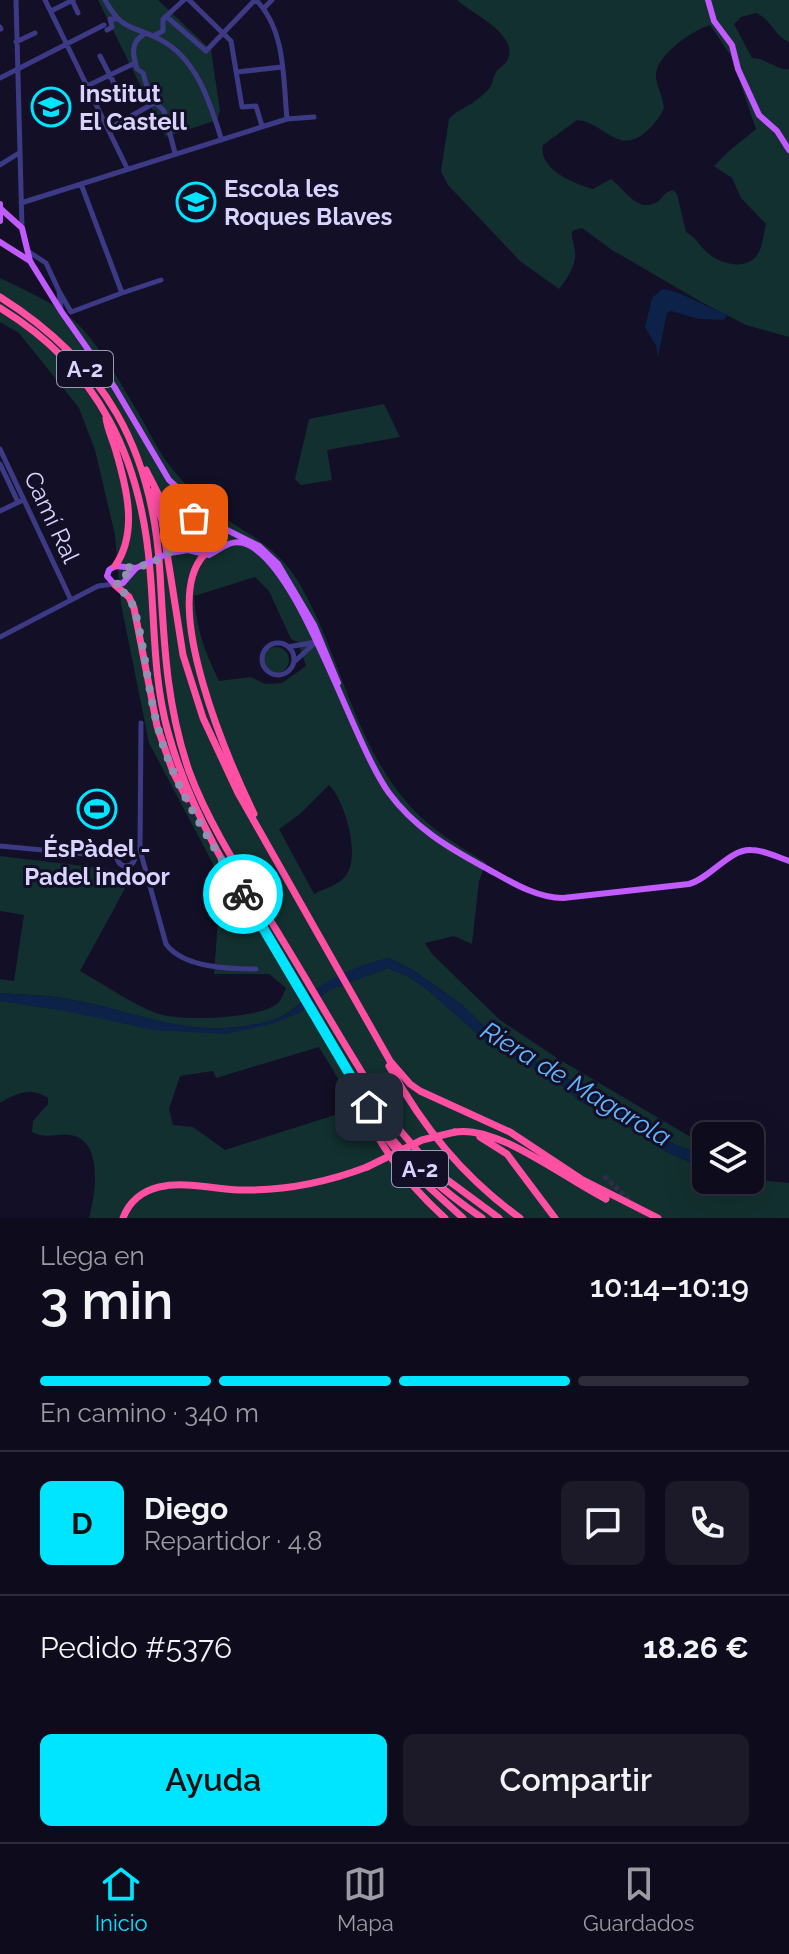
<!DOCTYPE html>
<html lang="es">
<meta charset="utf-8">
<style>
:root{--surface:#0e0b1c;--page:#1c1929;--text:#f1f3f6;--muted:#9b9ba3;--line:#2e2b3b;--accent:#00e5ff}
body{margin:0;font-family:Raleway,sans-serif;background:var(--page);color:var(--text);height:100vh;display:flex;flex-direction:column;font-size:30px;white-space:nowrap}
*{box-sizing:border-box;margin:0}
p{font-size:26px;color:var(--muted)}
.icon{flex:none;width:44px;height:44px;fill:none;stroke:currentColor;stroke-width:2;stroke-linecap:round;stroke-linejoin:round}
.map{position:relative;height:1218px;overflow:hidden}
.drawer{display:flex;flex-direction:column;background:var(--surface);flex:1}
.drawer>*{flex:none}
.fabs{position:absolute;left:692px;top:1122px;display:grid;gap:16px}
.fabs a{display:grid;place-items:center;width:72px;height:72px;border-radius:12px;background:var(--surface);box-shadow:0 8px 32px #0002,0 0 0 2px var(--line);font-size:40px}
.pin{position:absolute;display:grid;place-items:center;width:68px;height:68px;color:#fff;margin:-34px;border-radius:16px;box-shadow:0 4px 12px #0006}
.courier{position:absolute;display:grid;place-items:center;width:80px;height:80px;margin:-40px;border:6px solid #00e5ff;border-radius:50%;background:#fff;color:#222;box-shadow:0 2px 10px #0007}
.head em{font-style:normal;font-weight:600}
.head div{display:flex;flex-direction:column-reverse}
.head{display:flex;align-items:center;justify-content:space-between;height:136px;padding:0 40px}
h1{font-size:52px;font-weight:600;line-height:60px}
.bar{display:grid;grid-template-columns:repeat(4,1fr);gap:12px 8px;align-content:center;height:96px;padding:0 40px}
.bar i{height:10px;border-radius:6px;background:var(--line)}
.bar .on{background:var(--accent)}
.bar p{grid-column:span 4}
.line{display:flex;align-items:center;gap:20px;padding:0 40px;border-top:2px solid var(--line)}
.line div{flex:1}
.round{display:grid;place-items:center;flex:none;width:84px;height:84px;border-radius:12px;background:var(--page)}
.primary-button{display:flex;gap:16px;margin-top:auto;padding:16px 40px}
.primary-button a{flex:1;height:92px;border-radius:12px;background:var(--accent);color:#111;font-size:32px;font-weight:600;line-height:92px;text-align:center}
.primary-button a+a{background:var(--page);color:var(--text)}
.tabs{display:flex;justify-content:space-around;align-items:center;height:112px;border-top:2px solid var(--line);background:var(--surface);font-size:22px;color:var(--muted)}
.tabs a{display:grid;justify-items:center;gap:4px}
.tabs .on{color:var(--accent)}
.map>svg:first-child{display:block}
</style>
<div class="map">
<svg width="789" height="1218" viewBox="0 0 789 1218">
<rect width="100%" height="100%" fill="#130f26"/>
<path fill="#12302f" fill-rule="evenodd" d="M98 0H158L211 50 220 111 217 120 166 137Z
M457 0H789V42C774 36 771 19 756 13L741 17 734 24 752 58C766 58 776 70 789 69V337L746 325 703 303 612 250 582 228 572 231C571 238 574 243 575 251 577 265 567 278 559 289L520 261 448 185 441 171 449 119C455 111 470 106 479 98 493 86 489 90 495 74 497 68 504 66 507 61 521 35 472 14 457 0ZM710 25 731 56 756 129 729 151 714 166 732 178 741 198 766 224C764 232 763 242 760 250 751 271 724 266 709 254 700 247 697 238 686 232L677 194 673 190C664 192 664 197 657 202 637 214 624 188 611 179L593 189C574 184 538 169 543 145L577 120C605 122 618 158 648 130 655 123 660 117 664 108 663 97 657 87 656 77 654 56 693 30 710 25Z
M0 278C23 289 48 300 69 316 96 338 121 384 139 414 150 433 160 455 174 471 184 483 196 496 208 506 242 533 276 543 299 583 341 654 353 742 409 805 430 829 459 846 486 863L479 881 472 944 454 936 425 943 432 954 500 1020 557 1058 706 1146V1157L669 1142 615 1104 540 1064 485 1027 461 1004 416 972 389 958C369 966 346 972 326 983 302 996 298 1014 266 1022 194 1041 142 1013 73 1000 50 995 24 995 0 993V979L14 981 24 915 0 911V856L134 872 80 971C105 985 130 1003 156 1013 178 1022 258 1019 277 1004 282 1000 283 994 286 988L269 974H214L221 879 149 743 121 604 115 535 95 450 79 408 19 333 0 322ZM255 577 269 591 291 639 298 642 306 666 282 683 265 684 251 677 219 681C205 653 196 627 194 596ZM329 785C345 801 360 854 347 874 340 885 325 888 314 894L279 829 300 814Z
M384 404 400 437 327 450 332 480 301 485 295 479 309 419Z
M263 660a13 13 0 1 1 26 0a13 13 0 1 1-26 0Z
M388 968 408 976 428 990 488 1043 558 1082 581 1102 617 1119 667 1152 706 1169V1180L750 1179 789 1183V1218H89C95 1196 105 1139 69 1135 56 1134 45 1139 32 1132L33 1121 48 1104V1098C31 1087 17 1093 0 1103V1001L225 1034 299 1013 329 990ZM319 1047 351 1100 341 1113 225 1150 193 1127 173 1125 169 1109 180 1076 213 1071 216 1078Z"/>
<path fill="#0c2248" d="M662 289C681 290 707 309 728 314L724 320 699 319 671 311 667 313 658 357 656 346 645 327 652 298Z
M389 958 416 972 461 1004 485 1027 540 1064 615 1104 669 1142 706 1157V1169L667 1152 617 1119 581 1102 558 1082 488 1043 428 990 408 976 388 968 329 990 299 1013 272 1024 225 1034 153 1030 66 1011 0 1001V993C24 995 50 995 73 1000 142 1013 194 1041 266 1022 298 1014 302 997 327 982 346 971 367 962 389 958Z"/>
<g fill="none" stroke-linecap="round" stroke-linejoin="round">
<path stroke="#312d47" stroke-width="5" stroke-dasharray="5 2.5" stroke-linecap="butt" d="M604 1176 632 1203"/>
<path stroke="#3d3a85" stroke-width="5" d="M16 0 22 228
M45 0 127 168
M72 0 78 13
M105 0C123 32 132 25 159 39 196 57 210 102 221 138
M189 0 231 41 242 107 256 106 262 126
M256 0C286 30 283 79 287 119L314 117
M264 8 272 0
M51 11 73 0
M167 17 206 51 255 0
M0 27 1 29
M107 30 112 27 110 19H118
M143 35C130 43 133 55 137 69L143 73 150 97 164 111 175 153
M155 35 163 31V19L184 0
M16 42 35 33
M100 56 120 95
M237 72 282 67
M0 78 104 25
M89 85 135 63
M110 128 156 102
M0 165 19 153
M21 203 287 119
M29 252 46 263 59 291 61 310
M59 291 71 312 122 293 81 184
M122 293 161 280
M0 449 71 600
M0 464 18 502
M0 511 21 501
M0 637 98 586 114 584
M262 659a16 16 0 1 1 32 0a16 16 0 1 1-32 0Z
M288 647 316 642
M294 662 316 642
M141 723 140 850 166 944C183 968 230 969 256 969
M0 846 117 857
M117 857a9 9 0 1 1 18 0a9 9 0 1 1-18 0Z"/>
<path stroke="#c25bff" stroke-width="6" d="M708 0 714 21 732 45 738 69 759 115 777 131 789 150
M0 204V221
M1 209 22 228 30 261 61 311 115 388 169 480 221 527 259 546 278 564 314 625 338 683
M0 242 30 261
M176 550C187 534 200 519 188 500
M170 553 188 550 209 555C220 550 230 539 243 543 299 559 351 741 389 793 414 827 447 847 484 867 508 880 535 898 563 898L689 884C711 878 729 849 751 850 764 850 777 857 789 861
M115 566 136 568 123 583 115 585 107 576 109 570Z"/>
<path stroke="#ff4fa3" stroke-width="7" d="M0 297C105 363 153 450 160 573 164 642 166 704 189 771 211 831 250 886 283 941 321 1003 356 1067 397 1127L434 1170 499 1218
M0 308C99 368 141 458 150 570 155 625 153 678 168 732 195 831 257 917 309 1004 335 1048 356 1094 388 1134 415 1167 447 1194 482 1218
M106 418C107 428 112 438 115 448 126 485 139 532 115 566
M146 470 172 521 180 526H190
M153 491 162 521 183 655 203 718 238 793 390 1061 410 1084 420 1091 510 1132 581 1179 658 1218
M204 555C159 603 229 762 254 814
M115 585 129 597 134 608 157 726 173 772 187 799
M389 1066C423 1127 463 1177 520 1218
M358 1096C377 1144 407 1184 445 1218
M455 1132C499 1125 565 1179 606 1199
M386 1137 419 1178 463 1218
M480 1137 507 1154 555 1218
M123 1218C129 1202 142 1191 159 1187 185 1181 213 1189 239 1190 284 1191 325 1183 367 1167"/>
<path stroke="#c25bff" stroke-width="6" d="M157 558 170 553
M136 568 152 561"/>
<path stroke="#ff4fa3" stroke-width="7" d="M367 1167 422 1140 455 1132"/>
</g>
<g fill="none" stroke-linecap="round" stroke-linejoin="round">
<path stroke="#948fb3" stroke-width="8" stroke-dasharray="0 14.4" d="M194 518C183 547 155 570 123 567L126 573V579L115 585 129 597 134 608C145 646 147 686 157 724 172 786 210 840 243 894"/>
<path stroke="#00e5ff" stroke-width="10" d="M243 894 369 1107"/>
</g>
<defs>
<symbol id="school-ring" viewBox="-11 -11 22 22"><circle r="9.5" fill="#130f26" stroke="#00e5ff" stroke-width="1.5"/><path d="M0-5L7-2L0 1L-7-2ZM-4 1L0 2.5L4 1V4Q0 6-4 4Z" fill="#00e5ff"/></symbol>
<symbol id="stadium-ring" viewBox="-11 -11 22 22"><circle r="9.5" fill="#130f26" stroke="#00e5ff" stroke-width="1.5"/><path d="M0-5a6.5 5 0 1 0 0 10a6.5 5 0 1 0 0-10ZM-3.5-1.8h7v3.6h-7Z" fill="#00e5ff"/></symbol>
</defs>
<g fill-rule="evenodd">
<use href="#school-ring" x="29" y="85" width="44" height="44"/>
<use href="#school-ring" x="174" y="180" width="44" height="44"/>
<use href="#stadium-ring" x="75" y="787" width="44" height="44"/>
</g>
<g text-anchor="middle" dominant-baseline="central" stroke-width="6" stroke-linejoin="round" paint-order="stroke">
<g fill="#130f26" stroke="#9e99be" stroke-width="2">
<rect x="57" y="351" width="56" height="36" rx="6"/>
<rect x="392" y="1151" width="56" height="36" rx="6"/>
</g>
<g font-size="22" font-weight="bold" fill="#d9d4ff">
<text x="85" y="369">A-2</text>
<text x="420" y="1169">A-2</text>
</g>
<g font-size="24" font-weight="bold" fill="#d9d4ff" stroke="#130f26" text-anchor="start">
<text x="79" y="93">Institut<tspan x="79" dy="28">El Castell</tspan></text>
<text x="224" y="188">Escola les<tspan x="224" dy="28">Roques Blaves</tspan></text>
<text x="97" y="848" text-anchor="middle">ÉsPàdel -<tspan x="97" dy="28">Padel indoor</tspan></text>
</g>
<g font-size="24" fill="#d9d4ff" stroke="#130f26">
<text transform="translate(52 517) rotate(65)">Camí Ral</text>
</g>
<g font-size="26" font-style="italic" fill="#62b6ff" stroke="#130f26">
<text transform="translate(576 1084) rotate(31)">Riera de Magarola</text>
</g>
</g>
</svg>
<div class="fabs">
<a><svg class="icon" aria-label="layers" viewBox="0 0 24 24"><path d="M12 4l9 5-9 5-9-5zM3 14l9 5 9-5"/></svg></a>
</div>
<div class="pin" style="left:194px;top:518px;background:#ea580c"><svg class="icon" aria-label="bag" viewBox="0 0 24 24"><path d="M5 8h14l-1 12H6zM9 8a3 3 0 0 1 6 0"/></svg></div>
<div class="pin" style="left:369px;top:1107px;background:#1f2937"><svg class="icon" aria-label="home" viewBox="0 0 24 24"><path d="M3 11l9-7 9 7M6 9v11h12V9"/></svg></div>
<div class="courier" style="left:243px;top:894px"><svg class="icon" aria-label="bike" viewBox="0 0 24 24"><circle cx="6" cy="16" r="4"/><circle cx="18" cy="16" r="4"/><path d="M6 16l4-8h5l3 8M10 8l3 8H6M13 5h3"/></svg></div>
</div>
<section class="drawer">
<div class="head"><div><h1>3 min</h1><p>Llega en</p></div><em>10:14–10:19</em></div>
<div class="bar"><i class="on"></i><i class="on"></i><i class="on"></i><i></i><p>En camino · 340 m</p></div>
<div class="line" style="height:144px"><b class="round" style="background:var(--accent);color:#111">D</b><div><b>Diego</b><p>Repartidor · 4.8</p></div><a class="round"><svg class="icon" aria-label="chat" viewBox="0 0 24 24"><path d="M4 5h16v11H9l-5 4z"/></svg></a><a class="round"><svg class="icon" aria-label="phone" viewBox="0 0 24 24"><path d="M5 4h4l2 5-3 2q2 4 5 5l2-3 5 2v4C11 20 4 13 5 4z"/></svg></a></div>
<div class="line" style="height:104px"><div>Pedido #5376</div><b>18.26 €</b></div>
<div class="primary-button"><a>Ayuda</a><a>Compartir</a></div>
</section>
<nav class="tabs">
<a class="on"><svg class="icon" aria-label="home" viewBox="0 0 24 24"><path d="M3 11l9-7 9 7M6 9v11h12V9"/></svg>Inicio</a>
<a><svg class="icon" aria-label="map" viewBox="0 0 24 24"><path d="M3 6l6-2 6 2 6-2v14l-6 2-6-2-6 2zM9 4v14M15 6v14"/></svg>Mapa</a>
<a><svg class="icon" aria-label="saved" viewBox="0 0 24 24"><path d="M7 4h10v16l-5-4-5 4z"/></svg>Guardados</a>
</nav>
